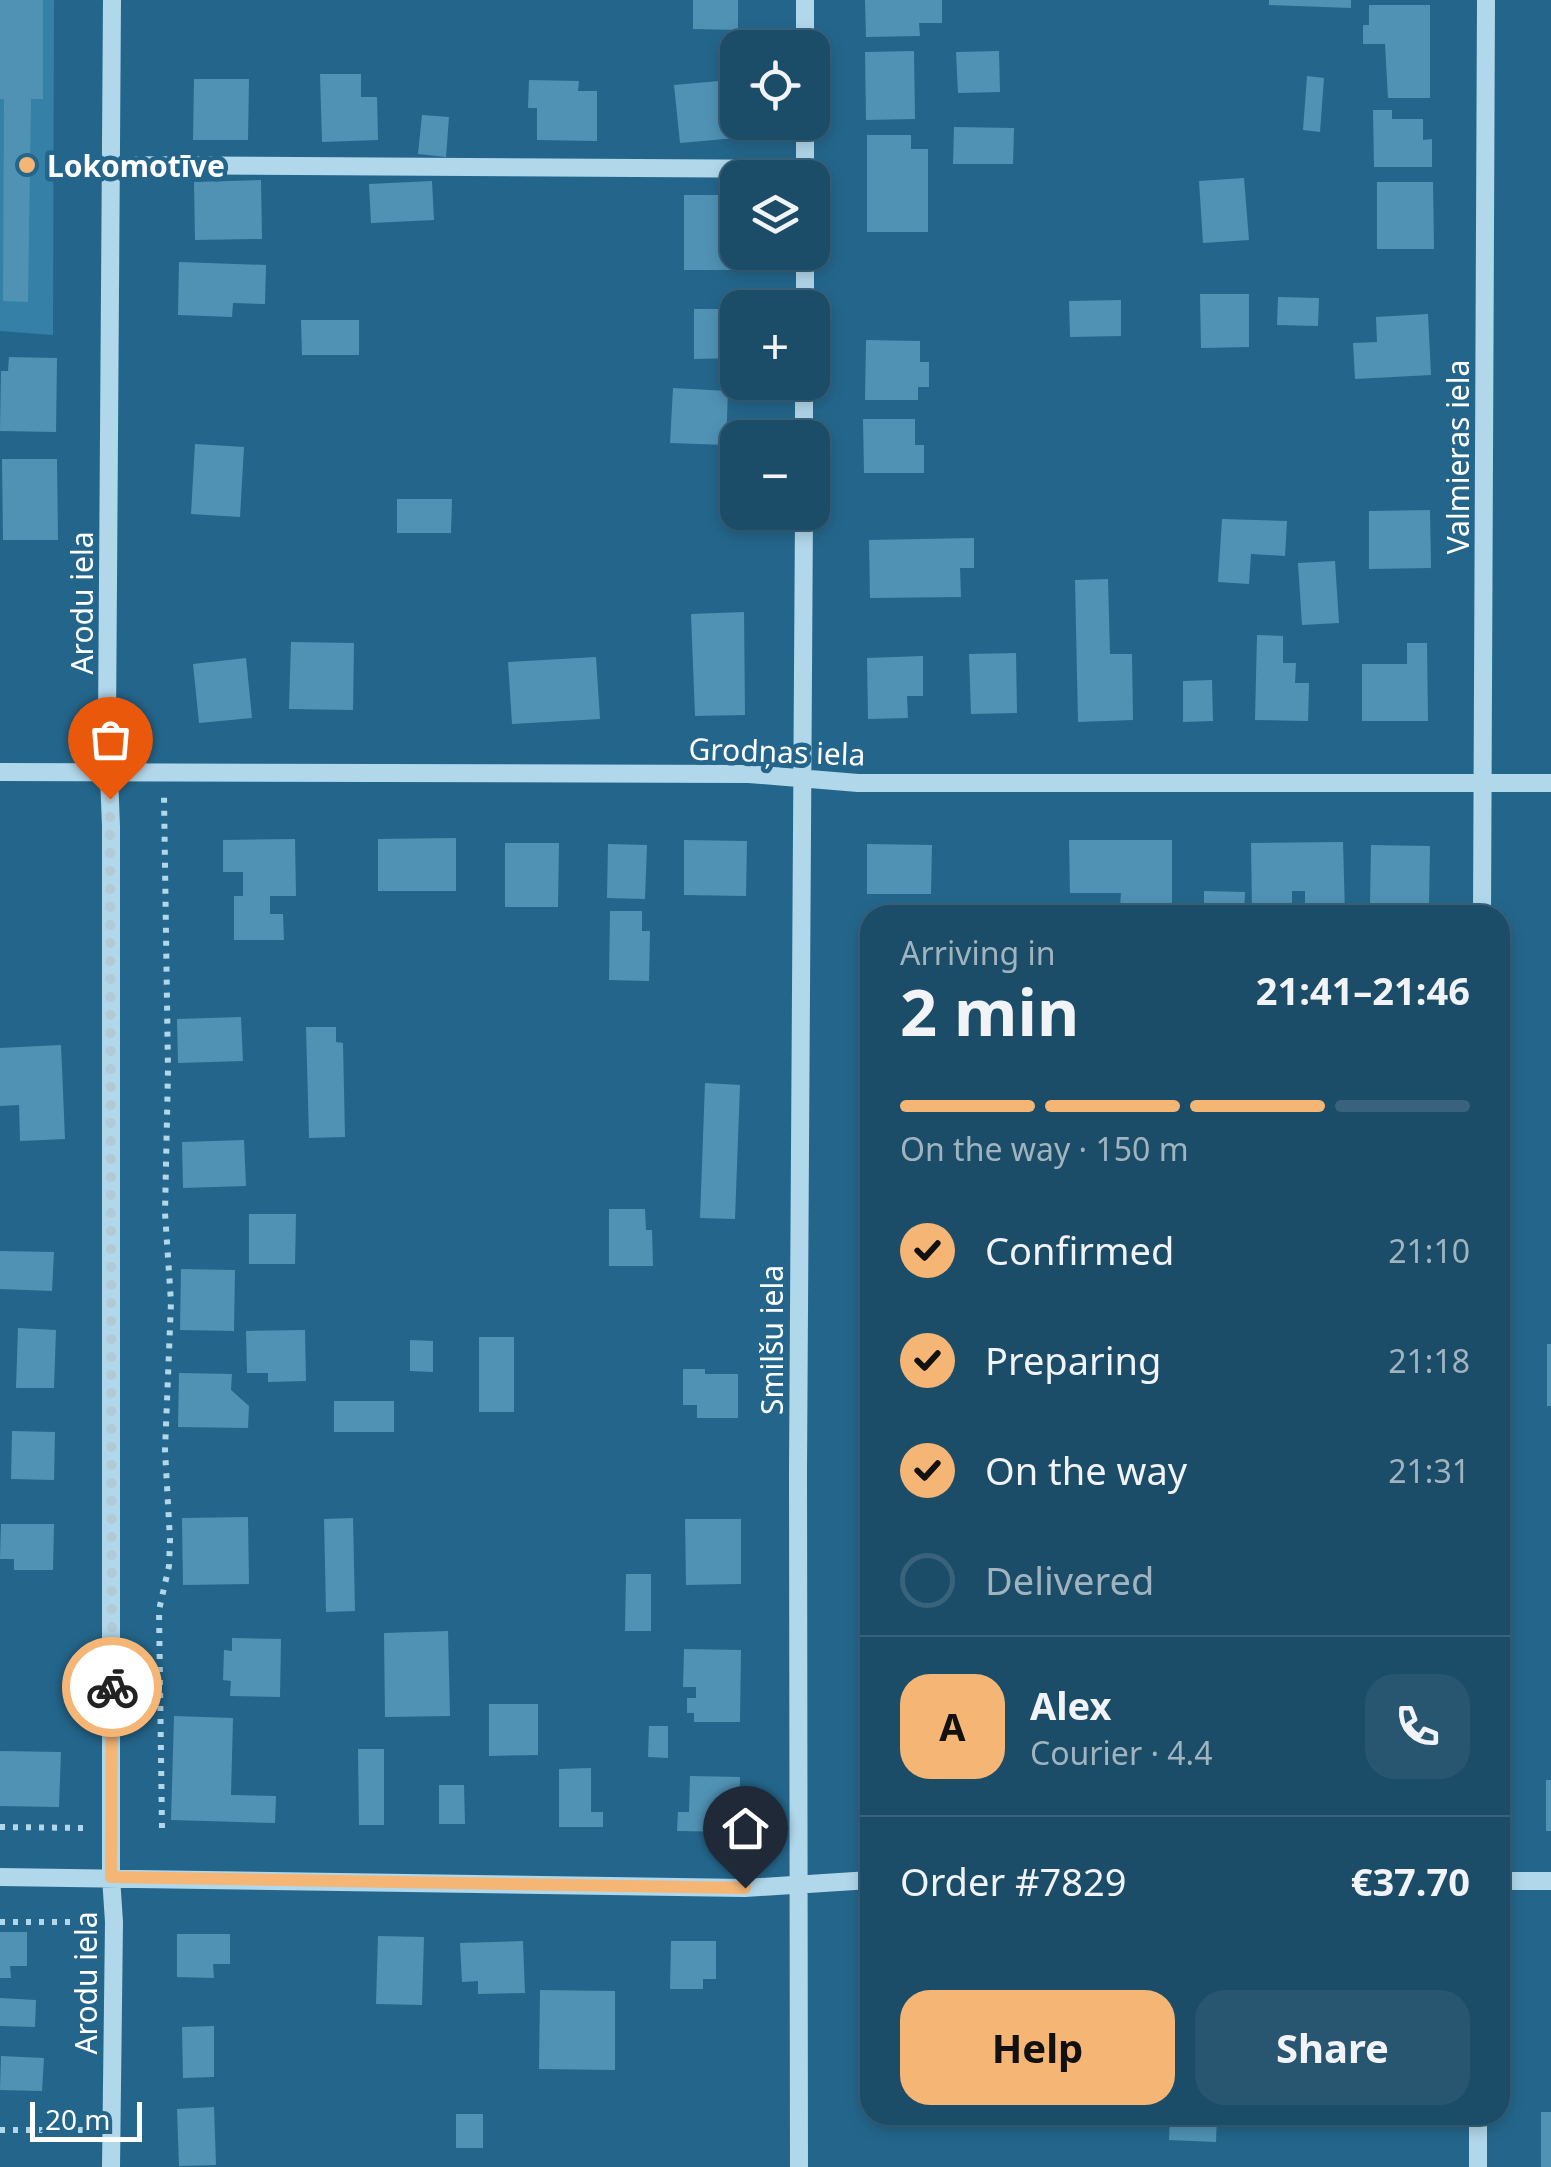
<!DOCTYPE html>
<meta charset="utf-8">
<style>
:root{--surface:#1b4c68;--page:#285671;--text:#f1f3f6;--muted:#a0b4c0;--line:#39637c;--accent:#f5b575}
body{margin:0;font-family:"Noto Sans",sans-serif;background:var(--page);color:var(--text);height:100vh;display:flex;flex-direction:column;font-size:38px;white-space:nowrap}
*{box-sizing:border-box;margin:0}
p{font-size:32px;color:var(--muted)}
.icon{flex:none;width:55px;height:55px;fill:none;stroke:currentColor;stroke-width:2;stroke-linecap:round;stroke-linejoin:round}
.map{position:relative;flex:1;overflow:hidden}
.drawer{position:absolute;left:860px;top:905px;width:650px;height:1220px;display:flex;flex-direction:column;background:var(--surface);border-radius:30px;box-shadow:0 5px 15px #0003,0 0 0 2px var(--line)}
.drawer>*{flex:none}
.controls{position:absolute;left:720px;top:30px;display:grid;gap:20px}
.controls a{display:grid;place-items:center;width:110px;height:110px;border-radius:20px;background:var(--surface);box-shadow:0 5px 15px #0003,0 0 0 2px var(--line);font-size:50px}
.scale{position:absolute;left:30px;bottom:25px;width:112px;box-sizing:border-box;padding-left:10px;border:5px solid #fff;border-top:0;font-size:28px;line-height:35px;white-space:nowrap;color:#fff;-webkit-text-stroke:8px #24668b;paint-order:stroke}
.pin{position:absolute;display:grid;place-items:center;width:85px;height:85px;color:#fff;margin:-102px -42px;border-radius:50% 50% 50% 0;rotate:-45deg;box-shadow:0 0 10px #0007}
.pin .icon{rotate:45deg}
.courier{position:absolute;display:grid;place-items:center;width:100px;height:100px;margin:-50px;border:8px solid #f5b575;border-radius:50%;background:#fff;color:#222;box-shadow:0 2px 12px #0007}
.headline em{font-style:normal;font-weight:700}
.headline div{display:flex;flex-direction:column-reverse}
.headline{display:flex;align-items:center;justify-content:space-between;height:170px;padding:0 40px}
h1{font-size:65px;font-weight:700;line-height:75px}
.bar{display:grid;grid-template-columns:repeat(4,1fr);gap:15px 10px;align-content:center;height:120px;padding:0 40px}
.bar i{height:12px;border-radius:8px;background:var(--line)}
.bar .current{background:var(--accent)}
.bar p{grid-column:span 4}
.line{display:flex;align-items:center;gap:25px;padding:0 40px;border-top:2px solid var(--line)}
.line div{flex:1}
.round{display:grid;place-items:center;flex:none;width:105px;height:105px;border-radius:30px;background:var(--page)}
ol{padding:0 40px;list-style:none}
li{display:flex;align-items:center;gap:30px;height:110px}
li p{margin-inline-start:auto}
li .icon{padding:10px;border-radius:50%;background:var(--accent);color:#111;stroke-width:4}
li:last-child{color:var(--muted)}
li i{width:55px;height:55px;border:5px solid var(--line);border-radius:50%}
.action{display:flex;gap:20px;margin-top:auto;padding:20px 40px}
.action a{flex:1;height:115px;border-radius:30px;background:var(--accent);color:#111;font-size:40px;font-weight:700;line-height:115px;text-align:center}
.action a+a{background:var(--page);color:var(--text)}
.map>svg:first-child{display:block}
</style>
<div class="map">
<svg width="1551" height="2167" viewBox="0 0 1551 2167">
<rect width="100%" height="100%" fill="#24668b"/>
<path fill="#3580a6" d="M0 0H54L53 335 0 331Z"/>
<path fill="#5092b4" d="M0 0H43V99H31L28 302 3 301 4 99H0Z
M693 0H738V30L693 29Z
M865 0H942V23H919L920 36 866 37Z
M1269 0H1351V8L1269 5Z
M1369 5H1430V98H1388L1385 44H1363V25H1369Z
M914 51 915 119 866 120 865 52Z
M999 51 1000 92 958 93 956 52Z
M320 74H361V97H377L378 140 322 142Z
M1307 76 1324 78 1320 132 1303 130Z
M194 79H249L248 140H193Z
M529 80 579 81 578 91H597V141L537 140V108H528Z
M730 80 736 138 680 143 674 85Z
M1373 110H1392V119H1423V140L1432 139V167H1374Z
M422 115 449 117 446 157 418 154Z
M954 127 1014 128 1013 164H953Z
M867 135H911V149H928V232H867Z
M1244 178 1249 240 1203 243 1199 181Z
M261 180 262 239 195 240 194 182Z
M432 181 434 220 371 223 369 184Z
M1377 182H1433L1434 249H1377Z
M684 195H736L735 270H684Z
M179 262 266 265 265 304 233 303 232 317 178 315Z
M1200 294H1249V347L1201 348Z
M1278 297 1319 298 1318 326 1277 325Z
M1121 300V336L1070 337 1069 301Z
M694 309H738V358L694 359Z
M1428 314 1431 375 1355 379 1353 343 1377 342 1376 317Z
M301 320H359V355H302Z
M866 340 920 341V362H929V387H918V400H865Z
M9 357 57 358 56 432 0 431 1 371H8Z
M673 388 728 391 726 445 670 443Z
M863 419H915V445H924V473H864Z
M195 444 244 447 240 517 191 514Z
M2 459H57L58 540H3Z
M397 499H452L451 533H397Z
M1430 510 1431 568 1369 569V511Z
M1222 519 1287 521 1285 556 1251 554 1249 584 1218 582Z
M974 538V568H960L961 597 870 598 869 540Z
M1335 561 1339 623 1302 625 1298 563Z
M1108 579 1110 654H1132L1133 720 1078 722 1075 580Z
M744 612 745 715 695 716 691 614Z
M1257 635 1283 636V663H1296L1295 683H1309L1308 721 1255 720Z
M291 642 354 643 353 710 289 709Z
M1407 643H1427L1428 721H1362V664H1407Z
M1016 653 1017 713 971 714 969 654Z
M923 656V696H907L908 718 868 719 867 658Z
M596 657 600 719 512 724 508 662Z
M246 658 252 718 199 723 193 664Z
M1212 680 1213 721 1183 722V681Z
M456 838V891H378V839Z
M295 839 296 896H270V914H283L284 940H234V896H243V872H223V840Z
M684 840 747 841 746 896 684 895Z
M1069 840H1172V907H1120L1121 893H1070Z
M1343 842 1345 914 1305 915V891H1292V911L1252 912 1251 843Z
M505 843H559L558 907H505Z
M608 844 647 845 645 899 607 898Z
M867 844 932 845 931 894H867Z
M1371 845 1430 846 1429 905 1370 904Z
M1204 891 1245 892 1244 915H1204Z
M610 911H642V931H650L649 981 609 980Z
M865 1008H870V1087H866Z
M241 1017 243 1061 178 1063 177 1019Z
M306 1027H336V1042L343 1043 345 1137 309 1138Z
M61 1045 65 1139 20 1141 19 1105 0 1106V1048Z
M705 1083 740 1085 735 1219 700 1218Z
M244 1140 246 1186 183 1188 182 1142Z
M866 1195H870V1247H865Z
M609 1209H645L646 1230H652L653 1266H609Z
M249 1214H296L295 1264H249Z
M0 1251 54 1252 52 1291 0 1289Z
M181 1269 235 1270 234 1331 180 1330Z
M18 1328 56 1330 54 1388H16Z
M305 1330 306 1381 268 1382V1373H247L246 1331Z
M479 1337H514V1412H479Z
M410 1340 433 1341V1372L410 1371Z
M1547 1344H1551V1406H1547Z
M683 1369H705V1374H738V1418H697V1405H683Z
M179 1373 232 1374 231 1390 249 1406 248 1428 178 1427Z
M334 1401H394V1432H334Z
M12 1431 55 1432 54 1480 11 1479Z
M248 1517 249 1584 183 1585 182 1518Z
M353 1518 355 1611 326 1612 324 1519Z
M685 1519H741V1584L686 1585Z
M1 1524H54L53 1570H14V1559H0Z
M626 1574H651V1631H625Z
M448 1631 450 1716 385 1717 384 1633Z
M232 1638 281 1639 280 1697 230 1696 231 1681 223 1680 224 1650 232 1651Z
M684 1649 741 1650 740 1722H694V1713H687V1698H696V1687H683Z
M489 1704H538V1755L489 1756Z
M174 1716 233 1718 231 1795 276 1796 275 1823 171 1820Z
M649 1726H668V1758L648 1757Z
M358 1749H384V1825H359Z
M0 1751 61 1752 59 1807 0 1806Z
M591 1768V1812H603V1827H559V1769Z
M690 1776 740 1777 739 1832 677 1831 678 1812H689Z
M1546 1780H1551V1831H1546Z
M439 1785H464L465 1824H439Z
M0 1932H27V1966H10L11 1978H0Z
M177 1934H230V1964H213L214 1978 177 1977Z
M378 1936 424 1937 422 2005 376 2004Z
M523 1941 525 1993 478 1994V1981L462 1982 460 1943Z
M671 1941H716V1979H703V1989H670Z
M540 1990 615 1991V2070L539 2069Z
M0 1998 36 2000 35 2027 0 2026Z
M214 2026V2077L183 2078 182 2027Z
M1 2056 44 2058 42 2091 0 2090Z
M214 2107 216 2165 179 2166 177 2109Z
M1541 2112H1551V2167H1541Z
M456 2114H483V2148H456Z
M1170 2115H1217L1216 2142 1169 2140Z"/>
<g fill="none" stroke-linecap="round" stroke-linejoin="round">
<path stroke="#b1d7ea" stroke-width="6" stroke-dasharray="5 8" stroke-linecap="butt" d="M0 1827 88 1828
M162 1828 159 1610 169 1566 170 1540 165 1450 171 1302 165 1213 168 1070 164 796
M0 1922H84
M0 2130H84"/>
<path stroke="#b1d7ea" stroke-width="18" d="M805 48V0
M111 165 805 169
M805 177V122
M805 308V252
M804 438V382
M0 772 749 774 858 783H1551
M1482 915 1486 0
M0 1877 745 1888 870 1880
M1500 1881H1551
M1478 2115V2167
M111 2167 114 1922 111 1877V826L107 725 112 0
M799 2167 798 1470 804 512"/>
</g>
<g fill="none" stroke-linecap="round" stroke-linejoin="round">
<path stroke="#b2c9d6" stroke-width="10" stroke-dasharray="0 18" d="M110 799 112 1687"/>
<path stroke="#f5b575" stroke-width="12" d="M112 1687 111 1877 745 1888"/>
</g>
<circle fill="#f5b575" stroke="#24668b" stroke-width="4" cx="27" cy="165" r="10"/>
<g text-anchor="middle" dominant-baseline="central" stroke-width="9" stroke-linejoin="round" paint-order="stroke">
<g font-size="30" font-weight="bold" fill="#fff" stroke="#24668b" text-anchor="start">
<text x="47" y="165">Lokomotīve</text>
</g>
<g font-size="30" fill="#fff" stroke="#24668b">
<text transform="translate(1457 457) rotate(-90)">Valmieras iela</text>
<text transform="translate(81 603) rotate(-90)">Arodu iela</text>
<text transform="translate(777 751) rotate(2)">Grodņas iela</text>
<text transform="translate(771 1340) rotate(-90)">Smilšu iela</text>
<text transform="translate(85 1983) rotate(-90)">Arodu iela</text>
</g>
</g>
</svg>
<div class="controls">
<a><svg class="icon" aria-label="locate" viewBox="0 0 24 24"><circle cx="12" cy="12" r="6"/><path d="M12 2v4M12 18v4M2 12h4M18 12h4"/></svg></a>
<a><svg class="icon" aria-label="layers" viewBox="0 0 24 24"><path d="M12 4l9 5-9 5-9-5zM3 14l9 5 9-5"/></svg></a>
<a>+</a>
<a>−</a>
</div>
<div class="scale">20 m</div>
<div class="pin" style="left:110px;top:799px;background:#ea580c"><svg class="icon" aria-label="bag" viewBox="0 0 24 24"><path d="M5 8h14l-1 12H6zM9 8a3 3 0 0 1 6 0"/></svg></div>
<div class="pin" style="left:745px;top:1888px;background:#1f2937"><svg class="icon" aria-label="home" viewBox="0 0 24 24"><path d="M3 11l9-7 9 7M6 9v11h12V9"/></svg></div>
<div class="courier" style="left:112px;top:1687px"><svg class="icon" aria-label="bike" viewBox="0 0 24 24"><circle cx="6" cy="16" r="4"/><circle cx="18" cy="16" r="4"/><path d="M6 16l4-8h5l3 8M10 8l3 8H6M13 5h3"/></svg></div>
<section class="drawer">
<div class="headline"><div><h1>2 min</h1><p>Arriving in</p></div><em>21:41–21:46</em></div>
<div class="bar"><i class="current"></i><i class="current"></i><i class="current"></i><i></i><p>On the way · 150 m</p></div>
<ol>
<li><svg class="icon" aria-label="check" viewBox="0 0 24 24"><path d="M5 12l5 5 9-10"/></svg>Confirmed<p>21:10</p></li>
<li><svg class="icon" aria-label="check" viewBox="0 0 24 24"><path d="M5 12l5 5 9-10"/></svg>Preparing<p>21:18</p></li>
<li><svg class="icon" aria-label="check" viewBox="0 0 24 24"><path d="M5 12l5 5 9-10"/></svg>On the way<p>21:31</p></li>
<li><i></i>Delivered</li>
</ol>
<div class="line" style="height:180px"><b class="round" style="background:var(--accent);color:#111">A</b><div><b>Alex</b><p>Courier · 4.4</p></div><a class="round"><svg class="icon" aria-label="phone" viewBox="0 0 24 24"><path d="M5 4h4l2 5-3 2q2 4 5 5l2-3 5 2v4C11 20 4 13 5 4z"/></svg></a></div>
<div class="line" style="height:130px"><div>Order #7829</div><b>€37.70</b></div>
<div class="action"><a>Help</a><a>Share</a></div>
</section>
</div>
